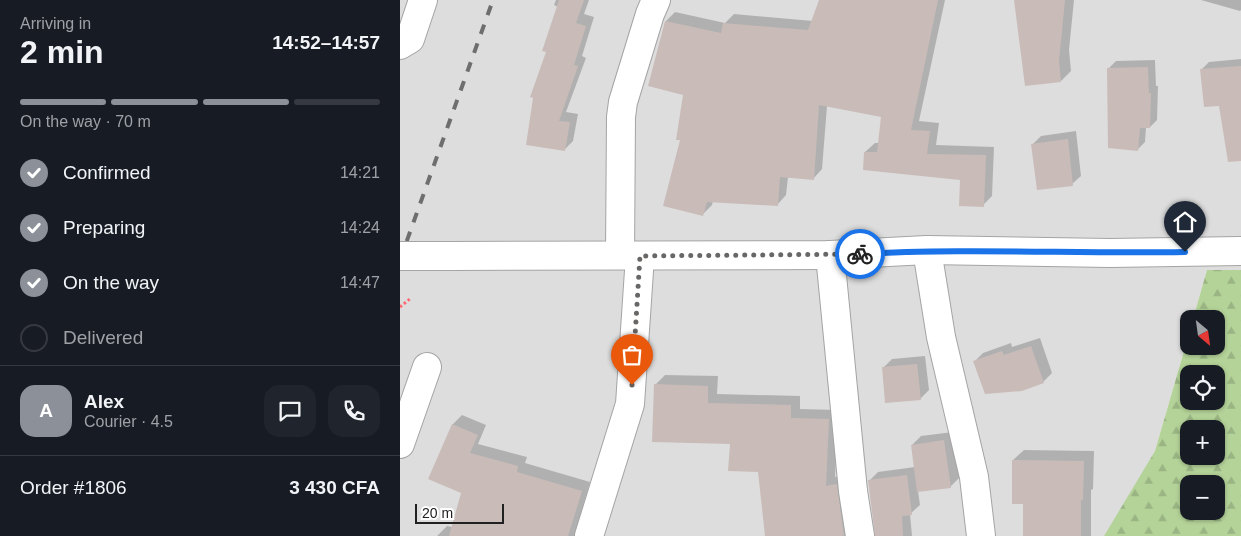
<!DOCTYPE html>
<meta charset="utf-8">
<style>
:root{--surface:#171b24;--page:#20242c;--text:#f1f3f6;--muted:#9ea1a6;--line:#363941;--accent:#8c9099}
body{margin:0;font-family:Arial,sans-serif;background:var(--page);color:var(--text);height:100vh;display:flex;flex-direction:column;font-size:19px;white-space:nowrap}
*{box-sizing:border-box;margin:0}
p{font-size:16px;color:var(--muted)}
.icon{flex:none;width:28px;height:28px;fill:none;stroke:currentColor;stroke-width:2;stroke-linecap:round;stroke-linejoin:round}
.map{position:relative;flex:1;overflow:hidden}
.details{display:flex;flex-direction:column;background:var(--surface);width:400px}
.details>*{flex:none}
.needle{width:32px;rotate:151deg}
.controls{position:absolute;left:780px;top:310px;display:grid;gap:10px}
.controls a{display:grid;place-items:center;width:45px;height:45px;border-radius:10px;background:var(--surface);box-shadow:0 1px 4px #0004;font-size:25px}
.scale{position:absolute;left:15px;bottom:12px;width:89px;box-sizing:border-box;padding-left:5px;border:2px solid #202020;border-top:0;font-size:14px;line-height:18px;white-space:nowrap;color:#202020;-webkit-text-stroke:4px #fff;paint-order:stroke}
.pin{position:absolute;display:grid;place-items:center;width:42px;height:42px;color:#fff;margin:-51px -21px;border-radius:50% 50% 50% 0;rotate:-45deg;box-shadow:0 0 5px #0007}
.pin .icon{rotate:45deg}
.courier{position:absolute;display:grid;place-items:center;width:50px;height:50px;margin:-25px;border:4px solid #1a73e8;border-radius:50%;background:#fff;color:#222;box-shadow:0 1px 6px #0007}
.head em{font-style:normal;font-weight:800}
.head div{display:flex;flex-direction:column-reverse}
.head{display:flex;align-items:center;justify-content:space-between;height:85px;padding:0 20px}
h1{font-size:32px;font-weight:800;line-height:38px}
.bar{display:grid;grid-template-columns:repeat(4,1fr);gap:8px 5px;align-content:center;height:60px;padding:0 20px}
.bar i{height:6px;border-radius:4px;background:var(--line)}
.bar .active{background:var(--accent)}
.bar p{grid-column:span 4}
.line{display:flex;align-items:center;gap:12px;padding:0 20px;border-top:1px solid var(--line)}
.line div{flex:1}
.round{display:grid;place-items:center;flex:none;width:52px;height:52px;border-radius:15px;background:var(--page)}
ol{padding:0 20px;list-style:none}
li{display:flex;align-items:center;gap:15px;height:55px}
li p{margin-inline-start:auto}
li .icon{padding:5px;border-radius:50%;background:var(--accent);color:#fff;stroke-width:4}
li:last-child{color:var(--muted)}
li i{width:28px;height:28px;border:2px solid var(--line);border-radius:50%}
main{display:flex;flex:1;min-height:0}
.map>svg:first-child{display:block}
</style>
<main>
<section class="details">
<div class="head"><div><h1>2 min</h1><p>Arriving in</p></div><em>14:52–14:57</em></div>
<div class="bar"><i class="active"></i><i class="active"></i><i class="active"></i><i></i><p>On the way · 70 m</p></div>
<ol>
<li><svg class="icon" aria-label="check" viewBox="0 0 24 24"><path d="M5 12l5 5 9-10"/></svg>Confirmed<p>14:21</p></li>
<li><svg class="icon" aria-label="check" viewBox="0 0 24 24"><path d="M5 12l5 5 9-10"/></svg>Preparing<p>14:24</p></li>
<li><svg class="icon" aria-label="check" viewBox="0 0 24 24"><path d="M5 12l5 5 9-10"/></svg>On the way<p>14:47</p></li>
<li><i></i>Delivered</li>
</ol>
<div class="line" style="height:90px"><b class="round" style="background:var(--accent);color:#fff">A</b><div><b>Alex</b><p>Courier · 4.5</p></div><a class="round"><svg class="icon" aria-label="chat" viewBox="0 0 24 24"><path d="M4 5h16v11H9l-5 4z"/></svg></a><a class="round"><svg class="icon" aria-label="phone" viewBox="0 0 24 24"><path d="M5 4h4l2 5-3 2q2 4 5 5l2-3 5 2v4C11 20 4 13 5 4z"/></svg></a></div>
<div class="line" style="height:65px"><div>Order #1806</div><b>3 430 CFA</b></div>
</section>
<div class="map">
<svg width="841" height="536" viewBox="0 0 841 536">
<defs>
<pattern id="forest-firs" width="22" height="20" patternUnits="userSpaceOnUse" patternTransform="scale(1.25)"><rect width="22" height="20" fill="#b4d398"/><path d="M5 1l3.5 6h-7zM16 11l3.5 6h-7z" fill="#9ab583"/></pattern>
</defs>
<rect width="100%" height="100%" fill="#f1ebe6"/>
<path fill="#dedddd" d="M0 0H841V270H807L793 319H789V334L755 451 727 536H0Z"/>
<path fill="url(#forest-firs)" fill-rule="evenodd" d="M807 270H841V536H704L755 451 789 334V346H816V319H793ZM789 374H816V401H789ZM789 429H816V456H789ZM789 484H816V511H789Z"/>
<path fill="#0003" d="M156 0H189L184 14 194 17 182 56 186 58 166 112 178 114 173 141 164 150 127 144 158 7 154 5Z
M420 0H545L519 121 539 123 536 145 594 147 592 196 583 205 562 179 465 152 475 143H479L482 116 427 106 422 169 413 179 388 177 386 195 377 205 313 201 312 205 303 214 281 139 285 94 266 21 275 12 325 23 334 14 413 21Z
M616 0H674L669 50 671 71 661 81Z
M801 0H841V10L840 11Z
M841 59V119L820 104 801 70 809 62Z
M755 60 756 86H758L757 120 750 127H746L745 142 738 149 708 69 716 61Z
M676 131 681 176 672 184 633 144 641 136Z
M640 338 652 373 643 382 575 361 583 353 611 343 612 347Z
M525 356 529 390 520 399 483 368 492 359Z
M265 375 318 376 317 394 400 396V409L438 410 435 477 446 475 451 536H366L359 471 331 443 255 385Z
M62 415 86 425 78 444 127 457 125 463 190 482 174 536H37L47 526 52 527 62 492 30 479 53 424Z
M553 432 559 478 550 487 518 491 520 505 510 514 512 536H476L469 481 478 472 515 467 512 445 521 436Z
M624 450 694 451 693 489 691 490V536H624V502L613 460Z"/>
<path fill="#c9bcb8" d="M159 0H184L176 23 186 26 174 65 178 66 159 121 170 122 165 151 126 145 133 98 130 97 146 52 142 51Z
M419 0H538L511 130 530 131 527 154 586 155 584 207 559 206 560 180 463 170 464 152H477L481 117 419 105 414 180 380 177 378 206 307 202 303 216 263 206 280 140H276L283 95 248 86 265 21 321 33 323 23 408 30Z
M614 0H665L659 61 661 82 625 86Z
M841 66V161L828 162 819 106 804 107 800 69Z
M748 67 749 93H751L750 128H740L738 151 708 148 707 68Z
M668 139 673 186 637 190 631 144Z
M631 346 644 383 622 391 585 394 573 361 602 351 604 355Z
M517 364 521 400 485 403 482 367Z
M254 384 308 386V403L391 405V418L429 419 426 486 437 484 444 536H365L358 472 328 471 330 444 252 442Z
M52 424 78 435 70 453 118 466 117 472 182 491 168 536H49L61 493 28 479Z
M544 440 551 488 517 492 511 445Z
M612 460 684 461 683 500H681V536H623V504H612Z
M507 475 512 515 502 516 503 536H475L468 480Z"/>
<g fill="none" stroke-linecap="round" stroke-linejoin="round">
<defs>
<path id="minor" d="M0 45 10 39 23 0
M527 250 541 337 574 477 581 536
M220 255 221 117 223 102 250 14 256 0
M430 255 453 491 460 536
M0 444 27 367
M189 536 230 404 240 256"/>
<path id="tertiary" d="M49 256 430 255 527 250 710 253 841 251"/>
</defs>
<use href="#minor" stroke="#a4a4a4" stroke-width="30"/>
<use href="#tertiary" stroke="#a4a4a4" stroke-width="30"/>
<path stroke="#ff6975" stroke-width="3" stroke-dasharray="2.5 2.5" stroke-linecap="butt" d="M0 307 11 298"/>
<use href="#minor" stroke="#fff" stroke-width="28"/>
<use href="#tertiary" stroke="#fff" stroke-width="28"/>
<path stroke="#6e6e6e" stroke-width="4" stroke-dasharray="10 10" stroke-linecap="butt" d="M0 260 93 0"/>
<defs>
<path id="tertiary-bridge" d="M0 256H49"/>
</defs>
<use href="#tertiary-bridge" stroke="#a4a4a4" stroke-width="30" stroke-linecap="butt"/>
<use href="#tertiary-bridge" stroke="#fff" stroke-width="28"/>
</g>
<g fill="none" stroke-linecap="round" stroke-linejoin="round">
<path stroke="#696765" stroke-width="5" stroke-dasharray="0 9" d="M232 385 240 256 460 254"/>
<path stroke="#1a73e8" stroke-width="6" d="M460 254C568 248 677 254 785 252"/>
</g>
</svg>
<div class="controls">
<a><svg class="needle" viewBox="-14 -14 28 28"><path d="M0-13l5 13h-10z" fill="#e53935"/><path d="M0 13l5-13h-10z" fill="#9ea1a6"/></svg></a>
<a><svg class="icon" aria-label="locate" viewBox="0 0 24 24"><circle cx="12" cy="12" r="6"/><path d="M12 2v4M12 18v4M2 12h4M18 12h4"/></svg></a>
<a>+</a>
<a>−</a>
</div>
<div class="scale">20 m</div>
<div class="pin" style="left:232px;top:385px;background:#ea580c"><svg class="icon" aria-label="bag" viewBox="0 0 24 24"><path d="M5 8h14l-1 12H6zM9 8a3 3 0 0 1 6 0"/></svg></div>
<div class="pin" style="left:785px;top:252px;background:#1f2937"><svg class="icon" aria-label="home" viewBox="0 0 24 24"><path d="M3 11l9-7 9 7M6 9v11h12V9"/></svg></div>
<div class="courier" style="left:460px;top:254px"><svg class="icon" aria-label="bike" viewBox="0 0 24 24"><circle cx="6" cy="16" r="4"/><circle cx="18" cy="16" r="4"/><path d="M6 16l4-8h5l3 8M10 8l3 8H6M13 5h3"/></svg></div>
</div>
</main>
